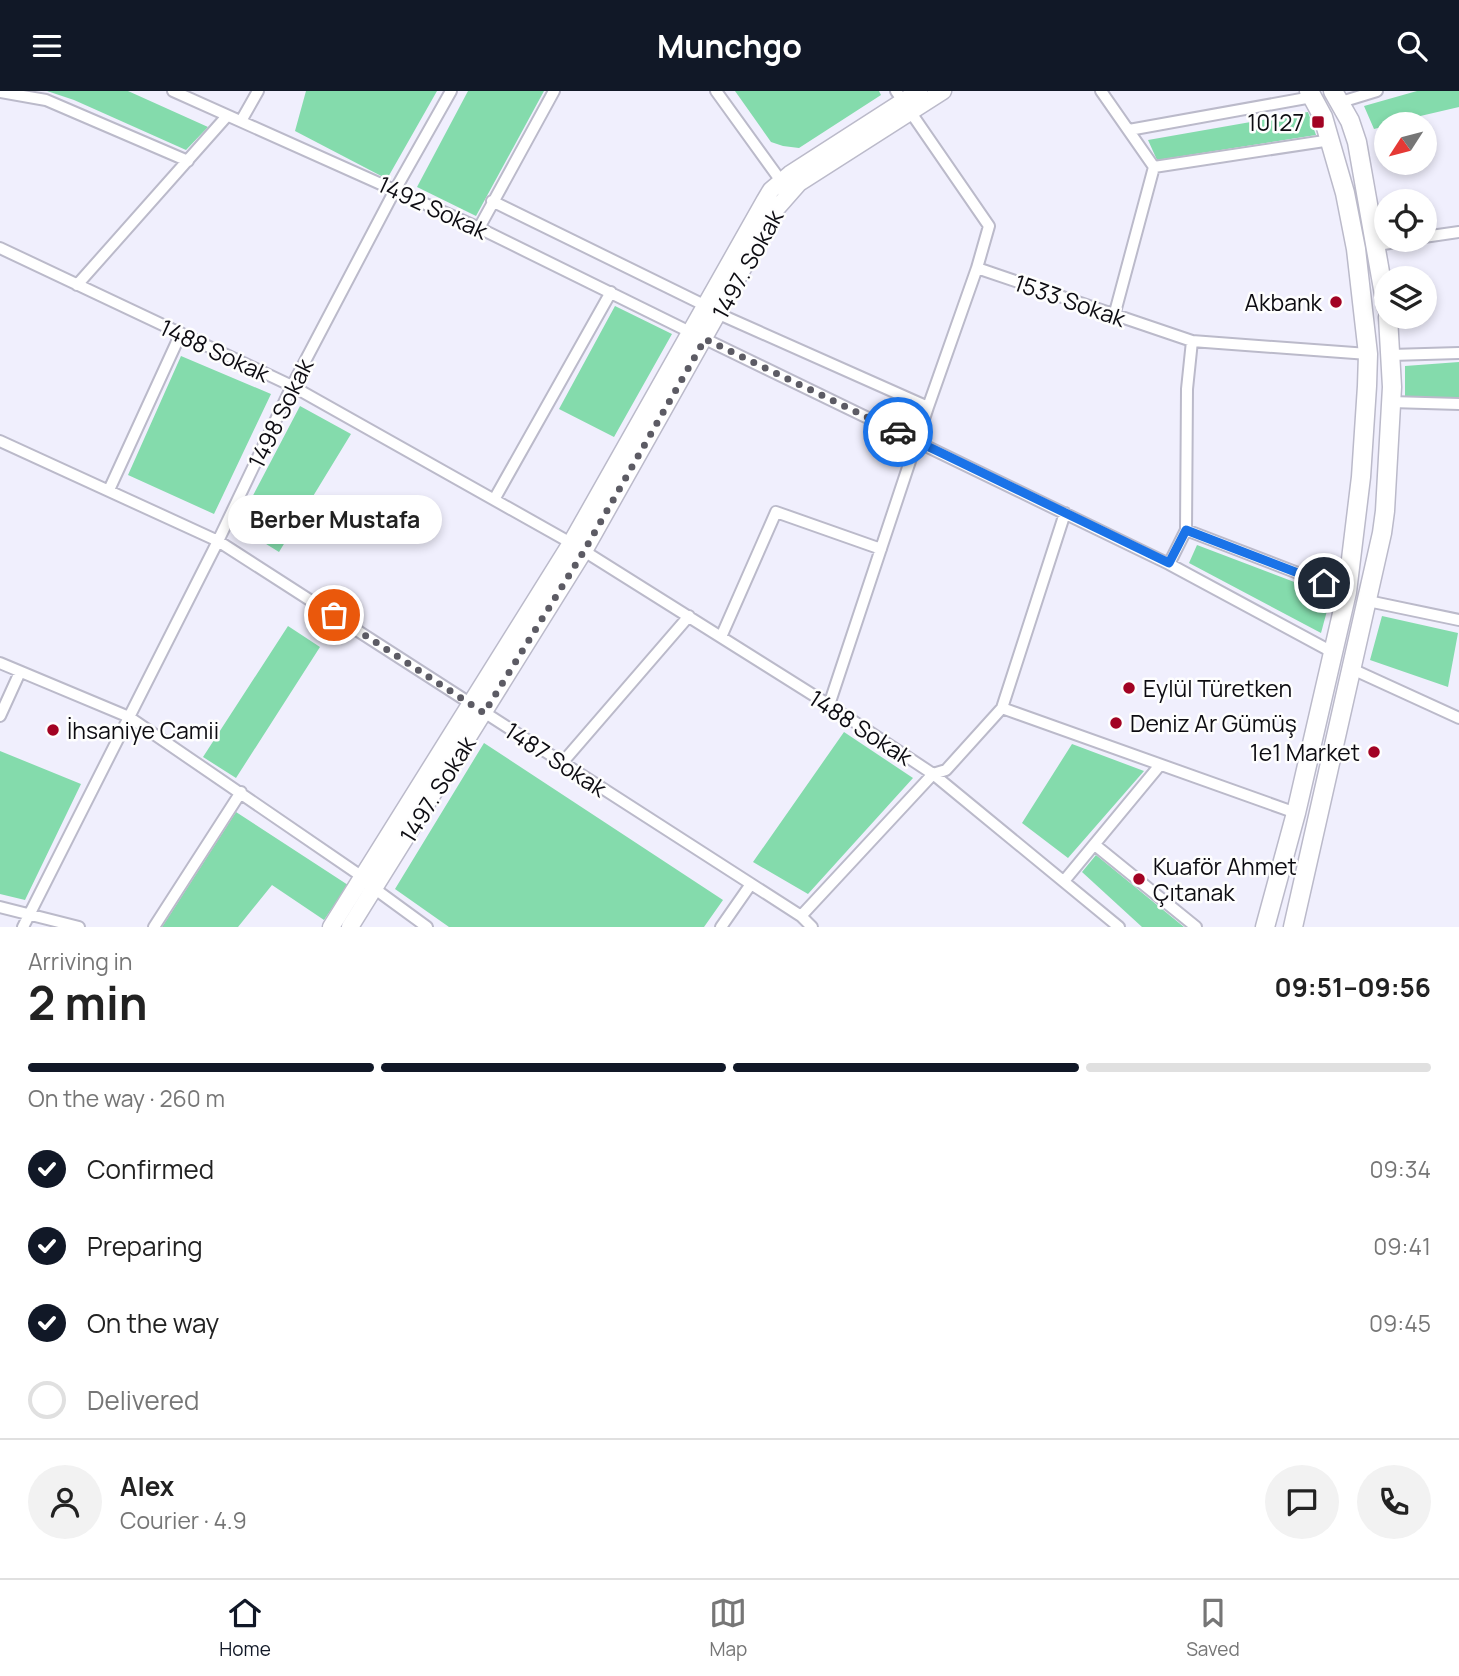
<!DOCTYPE html>
<meta charset="utf-8">
<style>
:root{--surface:#fff;--page:#f2f2f2;--text:#222;--muted:#767676;--line:#e0e0e0;--accent:#111827}
body{margin:0;font-family:Manrope,sans-serif;background:var(--page);color:var(--text);height:100vh;display:flex;flex-direction:column;font-size:26px;white-space:nowrap}
*{box-sizing:border-box;margin:0}
p{font-size:23px;color:var(--muted)}
.icon{flex:none;width:38px;height:38px;fill:none;stroke:currentColor;stroke-width:2;stroke-linecap:round;stroke-linejoin:round}
.map{position:relative;height:836px;overflow:hidden}
.side{display:flex;flex-direction:column;background:var(--surface);flex:1}
.side>*{flex:none}
.needle{width:46px;rotate:234deg}
.tools{position:absolute;left:1374px;top:21px;display:grid;gap:14px}
.tools a{display:grid;place-items:center;width:63px;height:63px;border-radius:50%;background:var(--surface);box-shadow:0 4px 10px #0003;font-size:35px}
.pin{position:absolute;display:grid;place-items:center;width:60px;height:60px;color:#fff;margin:-30px;border:4px solid #fff;border-radius:50%;box-shadow:0 2px 7px #0007}
.courier{position:absolute;display:grid;place-items:center;width:70px;height:70px;margin:-35px;border:5px solid #1a73e8;border-radius:50%;background:#fff;color:#222;box-shadow:0 2px 9px #0007}
.bubble{position:absolute;height:49px;border-radius:24px;background:var(--surface);box-shadow:0 4px 10px #0003;font-size:23px;font-weight:700;line-height:49px;text-align:center}
.overview em{font-style:normal;font-weight:700}
.overview div{display:flex;flex-direction:column-reverse}
.overview{display:flex;align-items:center;justify-content:space-between;height:119px;padding:0 28px}
h1{font-size:46px;font-weight:700;line-height:52px}
.bar{display:grid;grid-template-columns:repeat(4,1fr);gap:10px 7px;align-content:center;height:84px;padding:0 28px}
.bar i{height:9px;border-radius:5px;background:var(--line)}
.bar .active{background:var(--accent)}
.bar p{grid-column:span 4}
.line{display:flex;align-items:center;gap:18px;padding:0 28px;border-top:2px solid var(--line)}
.line div{flex:1}
.round{display:grid;place-items:center;flex:none;width:74px;height:74px;border-radius:37px;background:var(--page)}
ol{padding:0 28px;list-style:none}
li{display:flex;align-items:center;gap:21px;height:77px}
li p{margin-inline-start:auto}
li .icon{padding:7px;border-radius:50%;background:var(--accent);color:#fff;stroke-width:4}
li:last-child{color:var(--muted)}
li i{width:38px;height:38px;border:4px solid var(--line);border-radius:50%}
header{display:flex;justify-content:space-between;align-items:center;height:91px;padding:0 28px;background:var(--accent);color:#fff;font-size:32px;font-weight:700}
.dock{display:flex;justify-content:space-around;align-items:center;height:98px;border-top:2px solid var(--line);background:var(--surface);font-size:19px;color:var(--muted)}
.dock a{display:grid;justify-items:center;gap:4px}
.dock .active{color:var(--accent)}
.map>svg:first-child{display:block}
</style>
<header><svg class="icon" aria-label="menu" viewBox="0 0 24 24"><path d="M4 6h16M4 12h16M4 18h16"/></svg>Munchgo<svg class="icon" aria-label="search" viewBox="0 0 24 24"><circle cx="10" cy="10" r="6"/><path d="M15 15l6 6"/></svg></header>
<div class="map">
<svg width="1459" height="836" viewBox="0 0 1459 836">
<rect width="100%" height="100%" fill="#f0effd"/>
<path fill="#84dbac" d="M47 0H128L208 36 186 59 74 9Z
M306 0H437L387 88 295 40Z
M468 0H544L476 125 417 96Z
M735 0H879L881 4 799 57 783 55 771 51Z
M1417 0H1459V16L1386 33V35L1374 38 1364 15Z
M1308 21 1316 44 1157 69 1148 49Z
M615 215 672 243 614 346 559 318Z
M181 265 271 303 214 423 128 384Z
M1459 271V308L1405 305V275Z
M300 315 351 343 279 461 237 435Z
M1197 454 1331 505 1321 542 1189 472Z
M1382 525 1458 542 1448 596 1370 569Z
M288 535 320 556 236 687 203 666Z
M844 641 913 687 808 803 753 771Z
M484 652 723 809 704 836H449L395 798Z
M1072 653 1144 680 1068 767 1022 732Z
M0 660 81 693 25 809 0 803Z
M236 721 348 794 324 829 272 794 238 836H162Z
M1096 764 1184 836H1142L1082 781Z"/>
<g fill="none" stroke-linecap="round" stroke-linejoin="round">
<defs>
<path id="street" d="M173 0 479 137 690 241
M716 0 781 90
M896 0 989 135 977 177 1192 250 1368 263
M1101 0 1154 76 1114 225
M0 1 46 9 188 70
M1341 11 1377 0
M241 30 258 0
M1129 39 1312 6
M1154 76 1331 49
M492 110 704 214
M479 137 554 0
M1424 146 1459 141
M1377 154 1409 149
M0 157 292 295 571 452
M77 194 227 25
M719 223 928 316
M705 248 1169 473 1334 562
M1391 264 1459 262
M1391 311 1459 313
M0 350 218 450 801 825 812 836
M109 399 181 242
M495 407 611 201
M1186 439 1347 501
M584 460 829 614 933 683 1119 836
M1169 473 1186 439 1187 298 1192 250
M1368 510 1459 529
M721 546 776 421 881 458
M0 572 129 626 364 787 375 798 427 836
M1352 578 1459 627
M829 614 928 316 977 177
M1002 617 1296 722
M0 625 20 581
M562 672 689 525
M1095 754 1196 836
M1064 790 1160 674
M0 816 79 836
M801 825 933 683 946 679 1002 617 1065 422
M23 836 218 450 292 295 395 99 451 0
M154 836 241 701
M721 836 751 793"/>
<path id="secondary" d="M331 836 571 452 765 109 771 99 790 83 919 0
M350 836 584 460 777 117 799 92 943 0"/>
<path id="primary" d="M1333 0 1350 30 1357 51 1386 215
M1265 836 1296 722 1347 501 1361 386 1367 295 1368 263 1356 158 1345 102 1323 26 1309 0
M1293 836 1382 442 1385 420 1392 296 1388 226"/>
</defs>
<use href="#street" stroke="#bbbaca" stroke-width="14"/>
<use href="#secondary" stroke="#bbbaca" stroke-width="19"/>
<use href="#primary" stroke="#bbbaca" stroke-width="21"/>
<use href="#street" stroke="#fff" stroke-width="10"/>
<use href="#secondary" stroke="#fff" stroke-width="16"/>
<use href="#primary" stroke="#fff" stroke-width="18"/>
</g>
<g fill="none" stroke-linecap="round" stroke-linejoin="round">
<path stroke="#5c5b64" stroke-width="7" stroke-dasharray="0 12.6" d="M334 524 484 622 584 460 705 248 898 341"/>
<path stroke="#1a73e8" stroke-width="9" d="M898 341 1169 472 1186 439 1324 492"/>
</g>
<g fill="#a20323" stroke="#fefefe" stroke-width="2.5">
<rect x="1311" y="24" width="14" height="14" rx="3.5"/>
<circle cx="1336" cy="211" r="7"/>
<circle cx="1129" cy="597" r="7"/>
<circle cx="1116" cy="632" r="7"/>
<circle cx="53" cy="639" r="7"/>
<circle cx="1374" cy="661" r="7"/>
<circle cx="1139" cy="788" r="7"/>
</g>
<g text-anchor="middle" dominant-baseline="central" stroke-width="5" stroke-linejoin="round" paint-order="stroke">
<g font-size="23" fill="#0d0c12" stroke="#fefefe" text-anchor="start">
<text x="1304" y="31" text-anchor="end">10127</text>
<text x="1322" y="211" text-anchor="end">Akbank</text>
<text x="1143" y="597">Eylül Türetken</text>
<text x="1130" y="632">Deniz Ar Gümüş</text>
<text x="67" y="639">İhsaniye Camii</text>
<text x="1360" y="661" text-anchor="end">1e1 Market</text>
<text x="1153" y="775">Kuaför Ahmet<tspan x="1153" dy="26">Çıtanak</tspan></text>
</g>
<g font-size="23" fill="#0d0c12" stroke="#fefefe">
<text transform="translate(433 116) rotate(25)">1492 Sokak</text>
<text transform="translate(747 173) rotate(-61)">1497. Sokak</text>
<text transform="translate(1070 209) rotate(19)">1533 Sokak</text>
<text transform="translate(215 259) rotate(25)">1488 Sokak</text>
<text transform="translate(280 322) rotate(-64)">1498 Sokak</text>
<text transform="translate(861 636) rotate(33)">1488 Sokak</text>
<text transform="translate(556 668) rotate(33)">1487 Sokak</text>
<text transform="translate(437 698) rotate(-58)">1497. Sokak</text>
</g>
</g>
</svg>
<div class="tools">
<a><svg class="needle" viewBox="-14 -14 28 28"><path d="M0-13l5 13h-10z" fill="#e53935"/><path d="M0 13l5-13h-10z" fill="#767676"/></svg></a>
<a><svg class="icon" aria-label="locate" viewBox="0 0 24 24"><circle cx="12" cy="12" r="6"/><path d="M12 2v4M12 18v4M2 12h4M18 12h4"/></svg></a>
<a><svg class="icon" aria-label="layers" viewBox="0 0 24 24"><path d="M12 4l9 5-9 5-9-5zM3 14l9 5 9-5"/></svg></a>
</div>
<div class="pin" style="left:334px;top:524px;background:#ea580c"><svg class="icon" aria-label="bag" viewBox="0 0 24 24"><path d="M5 8h14l-1 12H6zM9 8a3 3 0 0 1 6 0"/></svg></div>
<div class="pin" style="left:1324px;top:492px;background:#1f2937"><svg class="icon" aria-label="home" viewBox="0 0 24 24"><path d="M3 11l9-7 9 7M6 9v11h12V9"/></svg></div>
<div class="courier" style="left:898px;top:341px"><svg class="icon" aria-label="car" viewBox="0 0 24 24"><path d="M5 17H2v-5l4-1 3-4h7l3 4 3 1v5h-3M9 17h6M6 11h13"/><circle cx="7" cy="17" r="2"/><circle cx="17" cy="17" r="2"/></svg></div>
<div class="bubble" style="left:228px;top:404px;width:214px">Berber Mustafa</div>
</div>
<section class="side">
<div class="overview"><div><h1>2 min</h1><p>Arriving in</p></div><em>09:51–09:56</em></div>
<div class="bar"><i class="active"></i><i class="active"></i><i class="active"></i><i></i><p>On the way · 260 m</p></div>
<ol>
<li><svg class="icon" aria-label="check" viewBox="0 0 24 24"><path d="M5 12l5 5 9-10"/></svg>Confirmed<p>09:34</p></li>
<li><svg class="icon" aria-label="check" viewBox="0 0 24 24"><path d="M5 12l5 5 9-10"/></svg>Preparing<p>09:41</p></li>
<li><svg class="icon" aria-label="check" viewBox="0 0 24 24"><path d="M5 12l5 5 9-10"/></svg>On the way<p>09:45</p></li>
<li><i></i>Delivered</li>
</ol>
<div class="line" style="height:126px"><a class="round"><svg class="icon" aria-label="person" viewBox="0 0 24 24"><circle cx="12" cy="8" r="4"/><path d="M4 21q1-7 8-7t8 7"/></svg></a><div><b>Alex</b><p>Courier · 4.9</p></div><a class="round"><svg class="icon" aria-label="chat" viewBox="0 0 24 24"><path d="M4 5h16v11H9l-5 4z"/></svg></a><a class="round"><svg class="icon" aria-label="phone" viewBox="0 0 24 24"><path d="M5 4h4l2 5-3 2q2 4 5 5l2-3 5 2v4C11 20 4 13 5 4z"/></svg></a></div>
</section>
<nav class="dock">
<a class="active"><svg class="icon" aria-label="home" viewBox="0 0 24 24"><path d="M3 11l9-7 9 7M6 9v11h12V9"/></svg>Home</a>
<a><svg class="icon" aria-label="map" viewBox="0 0 24 24"><path d="M3 6l6-2 6 2 6-2v14l-6 2-6-2-6 2zM9 4v14M15 6v14"/></svg>Map</a>
<a><svg class="icon" aria-label="saved" viewBox="0 0 24 24"><path d="M7 4h10v16l-5-4-5 4z"/></svg>Saved</a>
</nav>
